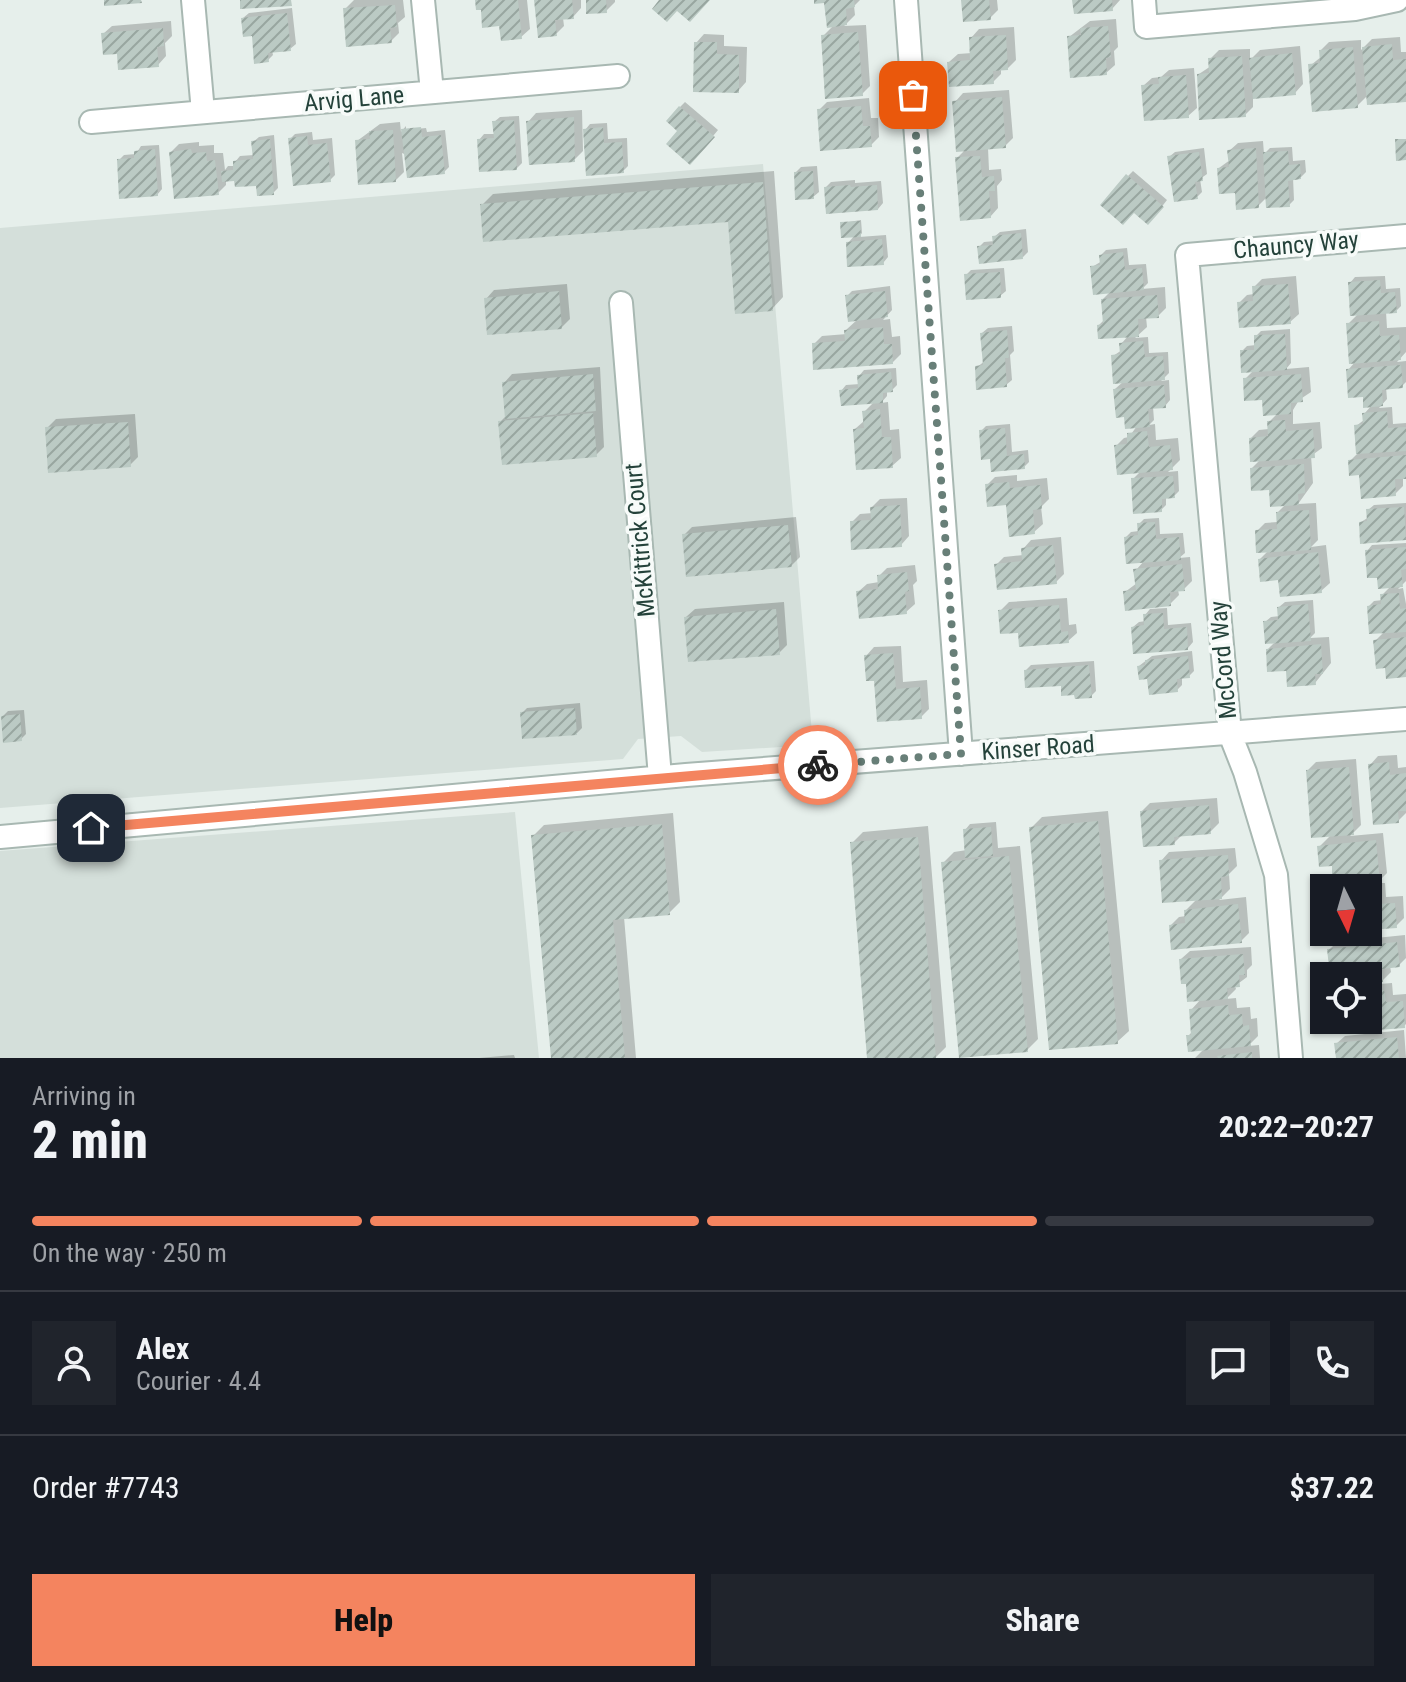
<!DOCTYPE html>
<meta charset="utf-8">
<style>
:root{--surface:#171b24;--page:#20242c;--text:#f1f3f6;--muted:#9ea1a6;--line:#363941;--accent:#f4845f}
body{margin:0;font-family:"Roboto Condensed",sans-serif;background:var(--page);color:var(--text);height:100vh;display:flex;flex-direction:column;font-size:30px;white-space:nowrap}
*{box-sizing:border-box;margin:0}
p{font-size:26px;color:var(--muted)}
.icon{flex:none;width:44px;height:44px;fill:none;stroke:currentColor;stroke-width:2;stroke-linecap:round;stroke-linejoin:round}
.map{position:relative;height:1058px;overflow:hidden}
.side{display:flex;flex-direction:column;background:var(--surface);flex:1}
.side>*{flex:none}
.needle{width:52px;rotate:175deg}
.controls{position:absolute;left:1310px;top:874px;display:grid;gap:16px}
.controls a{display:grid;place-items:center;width:72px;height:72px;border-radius:0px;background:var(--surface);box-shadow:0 2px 6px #0004;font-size:40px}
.pin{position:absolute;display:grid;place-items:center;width:68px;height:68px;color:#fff;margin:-34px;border-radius:16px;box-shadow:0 4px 12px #0006}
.courier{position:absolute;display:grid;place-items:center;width:80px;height:80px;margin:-40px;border:6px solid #f4845f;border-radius:50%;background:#fff;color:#222;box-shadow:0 2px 10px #0007}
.overview em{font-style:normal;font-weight:800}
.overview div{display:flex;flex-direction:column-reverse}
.overview{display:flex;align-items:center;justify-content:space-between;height:136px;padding:0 32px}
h1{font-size:52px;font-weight:800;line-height:60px}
.bar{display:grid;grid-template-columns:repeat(4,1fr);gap:12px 8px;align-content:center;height:96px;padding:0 32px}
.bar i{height:10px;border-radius:6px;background:var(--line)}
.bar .on{background:var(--accent)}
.bar p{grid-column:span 4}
.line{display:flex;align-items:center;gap:20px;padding:0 32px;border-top:2px solid var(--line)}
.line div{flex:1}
.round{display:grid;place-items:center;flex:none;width:84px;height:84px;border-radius:0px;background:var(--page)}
.cta{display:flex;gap:16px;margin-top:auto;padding:16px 32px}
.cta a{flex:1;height:92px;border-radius:0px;background:var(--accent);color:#111;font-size:32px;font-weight:800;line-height:92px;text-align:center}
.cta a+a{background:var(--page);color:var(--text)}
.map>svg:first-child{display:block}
</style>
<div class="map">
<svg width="1406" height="1058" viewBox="0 0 1406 1058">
<defs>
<pattern id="building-hatch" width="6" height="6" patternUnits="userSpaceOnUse" patternTransform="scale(2)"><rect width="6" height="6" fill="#bbcac4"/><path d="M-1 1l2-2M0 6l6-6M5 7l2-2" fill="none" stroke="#98a6a0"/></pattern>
</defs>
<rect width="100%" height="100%" fill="#e6efeb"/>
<path fill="#d4dfda" d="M763 164 813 745 702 752 681 736 638 739 623 759 0 808V228Z
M515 812 539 1058H0V851Z"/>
<path fill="#0003" d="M354 0H403L405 17 398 23 399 33 391 41 345 9Z
M477 0H527L530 29 521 37 501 24Z
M536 0H581V8L573 17 563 18 564 26 556 34Z
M588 0H615V2L606 11Z
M816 0H860L854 6 855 15 844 26 866 25 870 86 862 94 823 36 834 25 826 1Z
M963 0H997L998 10 990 18Z
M1075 0H1120L1112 9Z
M292 8 296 44 290 49 272 51 273 55 268 60 243 18 249 13Z
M1116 19 1118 47 1114 51 1115 65 1106 73 1069 37 1090 21Z
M171 21 172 36 165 43 166 56 158 65 118 52 103 34 112 26Z
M1014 27 1016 60 1007 69H1001V74L993 82 949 62 958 54 972 53 971 38 979 29Z
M704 34 724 35V46L747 47 746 82 738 91 696 43Z
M1400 37 1401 52H1406V100L1368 95 1357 106 1311 65 1321 57V50L1329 42 1361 40V50L1372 39Z
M1300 46 1303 84 1295 93 1253 97V107L1245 115 1199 74 1211 66 1210 59 1219 50 1250 49V60L1260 50Z
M1194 68 1197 108 1188 116 1143 86 1152 78 1161 77 1169 70Z
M1009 90 1013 138 1005 146 988 148 989 170 1001 169 1002 180 997 186 998 208 990 217 957 158 966 149 955 102 963 93Z
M869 98 871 118H878L879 137 871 145 819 110 827 102Z
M685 102 718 130 695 158 680 131V107Z
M582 110 583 151 574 160 528 122 536 113Z
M519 116 522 163 517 168 479 140 484 134H495L494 122 500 117Z
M400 122 401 132 406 126V130L426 128 427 132 445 130 449 167 444 172 402 153 404 172 396 180 357 141 380 124Z
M607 123 608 139 627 138 628 166 623 171 585 130 590 124Z
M312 132 313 140 332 138 335 175 330 180 290 139 295 134Z
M274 135 278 188 273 193 258 183 226 179V185L218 193 171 152 179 144 199 142V146L214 145V153H223L225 170 228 166H235V162L240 156 254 155 253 142 259 137Z
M1263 141 1264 154 1270 148 1292 147 1293 161 1305 160 1306 172 1300 178H1293L1294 200 1289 205 1267 197 1258 206 1237 191 1219 168 1230 160 1229 151 1238 143Z
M159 145 162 189 157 195 119 160 124 155 136 154 141 146Z
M1204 148 1207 174 1200 179 1202 192 1197 197 1169 157 1175 152Z
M817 166 819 192 813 197 796 172 801 167Z
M774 171 783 297 772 309 730 220 482 205 493 194Z
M1133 171 1167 200 1153 218 1134 211 1128 176Z
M855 180V183L881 181 883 203 878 209 826 187 831 182Z
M861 220 862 233 859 237 886 235 888 257 883 263 848 243 855 235 842 223Z
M1026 229 1028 252 1023 257 979 247 984 242 995 241 994 237 1000 232Z
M1127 248 1129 265 1146 264 1148 283 1142 289 1165 287 1166 308 1158 316 1146 317 1147 327 1135 338 1148 337 1149 353 1168 352 1169 373 1161 381 1169 380 1170 400 1165 406 1153 407 1154 420 1149 425 1155 424 1156 440 1178 438 1180 460 1168 472 1178 471 1179 491 1174 496 1166 497V505L1161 510 1133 479 1141 471 1116 446 1124 438 1129 437 1137 426 1126 415 1115 389 1124 381 1113 356 1122 350 1121 344 1129 335 1099 325 1104 320 1103 299 1111 291 1092 267 1102 261 1101 255 1106 250Z
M1004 268 1006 291 1000 296 966 275 971 270Z
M1296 276 1299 314 1290 322 1239 303 1247 295 1254 294V287L1262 279Z
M1385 276 1386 289 1400 288 1401 306 1396 311 1386 312 1387 328 1406 327V352L1397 362 1406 361V382L1402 386 1386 387 1387 399 1379 408 1392 407 1393 424 1406 423V477H1403V486L1395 494 1361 473 1350 461 1358 453 1356 426 1364 420V414L1372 405 1348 370 1356 361 1348 324 1358 314 1350 283 1355 277Z
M567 284 570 319 562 327 486 299 494 290Z
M890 286 892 310 883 320 890 319 892 337 900 336 901 354 893 362 814 344 822 336 847 334 846 330 858 319 847 296 852 291Z
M1012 326 1014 351 1010 355 1012 380 1006 385 977 367 985 361 982 333 988 328Z
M1290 329 1291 363 1286 369 1309 367 1311 392 1299 400 1293 410V424L1320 422 1322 448 1311 456 1313 483 1298 504 1316 503 1318 540 1311 547 1326 545 1330 583 1321 591 1280 578 1260 559 1269 550 1257 531 1265 523 1278 522V512L1286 504 1252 468 1260 460 1251 438 1259 430 1269 429V422L1278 413 1245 379 1254 370 1242 351 1247 346 1256 345V336L1261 331Z
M600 367 604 447 596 455 500 422 506 416 504 383 512 374Z
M896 368 897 385 892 390 887 391V396L881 403 888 402 890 430 899 429 901 458 892 466 855 429 864 421 865 411 874 402 841 391 846 385 860 384 859 376 864 370Z
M135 414 138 457 130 465 47 428 56 419Z
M1010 424 1012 452 1028 450 1029 462 1024 467 991 457 981 431 986 426Z
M1017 475V481L1047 478 1049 499 1041 507 1043 524 1034 532 1008 502 987 485 995 477Z
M907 498 909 536 901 545 852 522 860 514 873 513 872 507 880 499Z
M1406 503V538L1362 542 1361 522 1369 517 1368 510 1374 505Z
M796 517 800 557 792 565 684 535 692 527Z
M1159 518 1160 534 1183 533 1185 553 1179 558 1190 557 1192 581 1184 589 1178 590 1179 595 1170 604 1125 592 1137 583 1136 570 1145 560 1126 537 1131 532 1139 531V524L1144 519Z
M1061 537 1064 574 1056 582 996 565 1004 557 1024 555 1023 549 1031 540Z
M1406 543V581L1398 589 1403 588 1406 604V675L1386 666 1375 641 1385 631 1369 606 1374 601 1383 600 1382 595 1391 586 1378 575 1367 551 1372 545Z
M915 565 917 581 913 585 915 604 906 612 858 592 867 584 879 582V576L887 568Z
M1067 598 1069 625 1076 624 1077 633 1068 641 1020 631 1000 611 1009 602Z
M1313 600 1315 633 1310 638 1329 637 1331 663 1315 683 1288 669 1268 649 1276 641 1265 622 1271 617 1280 616 1279 607 1285 602Z
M784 602 787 645 779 653 686 617 695 609Z
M1167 608 1168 625 1191 623 1193 642 1188 648 1133 627 1139 622 1146 621 1145 615 1150 609Z
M901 646 903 682 927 680 929 709 921 717 876 679 866 656 874 647Z
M1192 651 1194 671 1189 676 1182 677V685L1177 690 1149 677 1139 666 1152 656Z
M1094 661 1096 691 1091 696 1026 670 1031 665Z
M580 703 582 728 577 733 522 713 527 708Z
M24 710 26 734 21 739 3 716 8 711Z
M1397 755 1398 768 1406 767V813L1398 821 1370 765 1378 756Z
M1356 759 1361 825 1350 836 1383 833 1387 873 1377 883H1385L1386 897 1403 896 1404 918 1396 926 1368 928V888H1333L1344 886 1343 874 1319 847 1331 835 1308 770 1316 762Z
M1217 798 1219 823 1210 832 1183 834 1174 843 1142 811 1150 803Z
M1108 811 1129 1031 1117 1042 1031 828 1042 817Z
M673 813 680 902 669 913 624 917 636 1058H553L533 836 544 825Z
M996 822 998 848 1020 846 1038 1039 1027 1050 943 863 954 852 967 850 965 830 970 824Z
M928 826 946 1047 935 1058H869L852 843 863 832Z
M1235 848 1237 866 1229 874 1230 889 1219 900 1246 897 1249 933 1241 941 1171 925 1179 917 1186 916V910L1197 899 1161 861 1169 852Z
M1405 935 1406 958 1399 965 1390 966 1391 972 1379 984 1392 983 1393 995 1406 994V1024L1404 1026 1336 1020H1368V976H1332L1329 950 1337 942Z
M1251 947 1252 965 1247 970V977L1235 986 1236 989 1226 999 1236 998 1237 1008 1250 1007 1251 1019 1257 1018 1258 1036 1248 1046 1259 1045 1260 1058H1195L1204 1049 1188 1036 1193 1031 1191 1010 1201 999 1181 959 1190 951Z
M1404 1030 1406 1058H1338L1336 1044 1345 1036Z
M514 1055 515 1058H479Z"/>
<path fill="url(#building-hatch)" d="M104 0H141L142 3 104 6Z
M240 0H291L292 6 240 9Z
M475 0H518L522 39 501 41 499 26 482 28 481 10H476Z
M534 0H572L574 19 555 20 557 36 538 38Z
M586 0H606L607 13 586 14Z
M659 0H710L690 22 677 11 667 22 652 9Z
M814 0H854L855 7 846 9 847 25 827 28 824 3 814 4Z
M961 0H989L991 20 963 22Z
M1072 0H1112L1113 11 1074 14Z
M395 5 397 27 390 28 392 43 346 47 343 8Z
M287 13 291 51 268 53 269 62 254 64 252 36 243 37 241 18Z
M1108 26 1111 57 1106 58 1107 75 1070 78 1067 36 1081 35 1080 28Z
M163 28 164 46 157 47 159 67 118 70 117 54 103 55 101 33Z
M858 32 863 96 825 99 821 35Z
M1006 35 1008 70 993 71 994 84 949 87 947 62 970 60 969 37Z
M694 42H717V54L739 55V93L693 92Z
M1392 44 1393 60 1406 59V102L1367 105 1362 47Z
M1353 47 1358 108 1312 112 1308 64 1320 63 1319 50Z
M1292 53 1296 95 1253 99 1249 58Z
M1242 56 1246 117 1199 120 1197 74 1209 73 1208 58Z
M1186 75 1189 118 1144 121 1141 85 1159 84 1158 77Z
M1002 97 1006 148 956 152 952 101Z
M679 106 715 137 690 165 666 144 677 131 666 121Z
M861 106 863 126H870L872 147 820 151 817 109Z
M574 117 575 162 529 165 526 121Z
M514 120 517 170 479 172 477 139 494 138 492 121Z
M421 127 422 137 441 135 445 174 407 178 401 129Z
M603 127 604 143 622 142 624 173 586 176 583 129Z
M393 130 396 182 358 185 355 140 370 139 369 131Z
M307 136 308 145 327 143 331 182 293 186 288 138Z
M270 139 274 195 257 196 256 186 235 187 234 181 222 182 221 171 233 170V161L253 159 251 141Z
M1395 139H1406V160L1396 161Z
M1256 148 1259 208 1236 210 1235 193 1219 194 1217 168 1229 167 1227 150Z
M155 149 158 196 119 199 117 159 134 158V151Z
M191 149 192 153 206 152 207 161 215 160 219 195 174 199 169 152Z
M1288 151 1289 165 1300 164 1301 179 1288 181 1290 207 1266 208 1263 152Z
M1199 152 1203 181 1195 182 1198 199 1174 202 1167 156Z
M980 156 982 177 994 176 995 191H989L991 218 960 221 955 157Z
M813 171 814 199 795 200 794 172Z
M1126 174 1164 207 1148 225 1134 213 1123 225 1100 205Z
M763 182 773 311 735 314 728 222 483 242 480 204Z
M850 185 851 187 877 185 878 210 826 214 824 187Z
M860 221 861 237 841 238 840 222Z
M1021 233 1023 259 979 264 977 246 993 245 992 236Z
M882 239 884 265 847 267 846 242Z
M1123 252 1125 270 1142 268 1144 290 1093 295 1090 266 1100 265 1099 255Z
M1000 272 1001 298 966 300 964 274Z
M1380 280 1381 293 1395 292 1397 313 1350 316 1348 282Z
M1288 284 1291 324 1239 328 1237 302 1253 301 1252 286Z
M559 291 562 329 487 335 484 298Z
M885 291 888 317 848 322 845 295Z
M1157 295 1159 318 1138 319 1139 337 1098 339 1097 325 1103 324 1101 299Z
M1379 321 1380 336 1399 335 1401 360 1349 364 1346 323Z
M883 327 884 344H892L893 364 813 370 812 343 845 341 844 330Z
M1007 330 1009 358H1005L1007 387 976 390 975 366 983 365 980 333Z
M1285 334 1287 370 1241 373 1240 350H1254V335Z
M1143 341 1145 357 1163 356 1165 380 1113 384 1111 355 1120 354 1119 343Z
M1401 365 1403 388 1382 390 1383 406 1363 408V397L1348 398 1346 369Z
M891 372 893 392 883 393V403L841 406 839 390 858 388 857 375Z
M593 374 596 411 505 419 502 382Z
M1301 374 1303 402 1291 403V414L1263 416 1262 400 1244 401 1243 378Z
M1164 385 1166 408 1148 409 1150 427 1125 429 1124 417 1116 418 1113 389Z
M880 409 882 437H891L893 468 856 470 853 429 864 428 862 411Z
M1387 411 1388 428 1406 427V451L1356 454 1354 425 1363 424 1362 413Z
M593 413 597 457 502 465 498 421Z
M1285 420 1286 431 1313 429 1315 458 1250 462 1249 438 1268 436 1267 421Z
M128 422 131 467 48 473 45 427Z
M1005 428 1007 456 1024 454 1025 469 991 472 990 459 981 460 979 430Z
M1147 431 1149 447 1170 445 1173 470 1117 475 1114 445 1127 444V433Z
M1406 455V479H1395L1396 496 1361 499 1359 475 1349 476 1348 460Z
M1304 464 1305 493 1298 494 1299 505 1270 507 1269 490 1251 491 1250 468Z
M1173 476 1175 498 1162 499V512L1133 514 1131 478Z
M1009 482 1010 488 1040 485 1042 509 1033 510 1035 534 1009 537 1006 505 987 507 985 484Z
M900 505 902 547 851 550 850 521 871 520 870 507Z
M1404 507 1406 540 1360 544 1359 522 1367 521 1366 509Z
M1309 510 1311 550 1256 553 1255 530 1277 529 1276 512Z
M1155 522 1156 539 1179 537 1181 560 1126 564 1124 537 1138 535 1137 523Z
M788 525 792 567 686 577 682 534Z
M1053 545 1057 584 997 590 994 564 1022 561 1021 548Z
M1406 547V569L1401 570 1403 587 1378 589 1377 578H1367L1365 550Z
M1318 552 1322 593 1280 597 1278 580 1260 582 1258 559Z
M1182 564 1185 591 1170 592 1171 606 1125 611 1123 591 1136 590 1133 569Z
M907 572 909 591 905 592 907 614 859 619 856 591 878 589 877 575Z
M1399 593 1400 609 1406 608V632L1369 634 1367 606 1381 604 1380 594Z
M1308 604 1311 641 1265 644 1263 621 1278 620 1277 607Z
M1059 605 1061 632 1068 631 1069 643 1019 647 1018 633 1000 634 998 610Z
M776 609 780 655 688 662 684 617Z
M1163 613 1164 629 1187 627 1188 650 1133 654 1131 627 1144 625 1143 614Z
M1406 637V677L1386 679 1385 668 1376 669 1373 640Z
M1321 644 1323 674H1315L1316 685 1287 687 1286 671 1267 672 1266 649Z
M893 653 896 689 920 687 922 719 877 722 874 681H866L864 655Z
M1188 656 1190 678 1177 679 1178 692 1149 695 1147 679 1139 680 1137 666 1145 665V660Z
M1089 665 1092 698 1075 699 1074 695 1061 696V686L1025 688 1024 670Z
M575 708 577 735 522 739 520 712Z
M20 714 22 741 3 743 1 716Z
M1389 762 1390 775 1406 773V811H1398L1399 823 1373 825 1368 764Z
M1349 767 1354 835 1311 838 1306 770Z
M1209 805 1211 834 1174 837 1175 845 1143 847 1140 811Z
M1098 821 1118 1044 1049 1050 1029 827Z
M662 824 670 915 613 920 625 1058H551L531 835Z
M991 827 993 856 965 858 963 829Z
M918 837 936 1058H867L850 842Z
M1376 840 1380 883 1342 887 1341 876 1332 877V866L1319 867 1317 846Z
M1228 855 1229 876 1221 877 1222 899 1162 903 1159 860Z
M1009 856 1028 1052 959 1058 941 862Z
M1377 890 1378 904 1395 903 1397 928 1368 930V891Z
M1238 904 1242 943 1171 950 1169 925 1185 923 1184 910Z
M1397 942 1400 967 1382 969 1383 982 1368 984V976H1330L1327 949Z
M1243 954 1245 975H1239L1240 987 1227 988 1228 999 1187 1002 1186 984H1181L1179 959Z
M1384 990 1386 1002 1403 1001 1405 1028 1335 1033 1334 1020H1368V991Z
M1228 1005 1229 1015 1242 1014 1243 1026 1249 1025 1251 1046 1188 1052 1186 1035H1191L1189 1009Z
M1397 1037 1399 1058H1336L1334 1043Z
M1252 1052V1058H1218L1217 1056Z"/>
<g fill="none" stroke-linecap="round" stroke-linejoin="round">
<defs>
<path id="minor" d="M193 0 203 112
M423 0 432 92
M906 0 961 754
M1144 0 1146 27 1355 9 1397 0
M91 122 618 76
M621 303 660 777
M0 837 686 775 1406 719
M1291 1058 1276 875 1245 772 1230 734 1187 255 1406 236"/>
</defs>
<use href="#minor" stroke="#a8b8b2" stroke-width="26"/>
<use href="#minor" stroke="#fff" stroke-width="22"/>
</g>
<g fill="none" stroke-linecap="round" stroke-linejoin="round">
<path stroke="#687f78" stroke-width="8" stroke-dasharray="0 14.4" d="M818 765 961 754 913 95"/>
<path stroke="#f4845f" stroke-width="10" d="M91 828 818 765"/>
</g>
<g text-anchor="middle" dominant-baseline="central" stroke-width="7" stroke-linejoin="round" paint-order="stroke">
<g font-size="24" fill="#24423a" stroke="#f7fbf9">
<text transform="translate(354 99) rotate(-5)">Arvig Lane</text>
<text transform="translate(1296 245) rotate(-5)">Chauncy Way</text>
<text transform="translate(640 540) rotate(-95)">McKittrick Court</text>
<text transform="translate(1223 660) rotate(-95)">McCord Way</text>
<text transform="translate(1038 748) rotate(-4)">Kinser Road</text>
</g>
</g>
</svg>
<div class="controls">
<a><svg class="needle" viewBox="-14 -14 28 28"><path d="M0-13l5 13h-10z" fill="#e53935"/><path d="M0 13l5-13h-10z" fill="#9ea1a6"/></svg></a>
<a><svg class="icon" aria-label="locate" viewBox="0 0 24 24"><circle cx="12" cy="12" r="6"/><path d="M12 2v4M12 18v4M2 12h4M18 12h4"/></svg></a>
</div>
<div class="pin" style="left:913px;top:95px;background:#ea580c"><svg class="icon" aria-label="bag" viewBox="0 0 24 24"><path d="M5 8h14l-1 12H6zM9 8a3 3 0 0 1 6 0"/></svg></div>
<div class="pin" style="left:91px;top:828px;background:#1f2937"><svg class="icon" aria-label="home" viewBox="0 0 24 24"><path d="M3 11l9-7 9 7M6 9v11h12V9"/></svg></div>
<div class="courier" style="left:818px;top:765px"><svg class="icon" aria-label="bike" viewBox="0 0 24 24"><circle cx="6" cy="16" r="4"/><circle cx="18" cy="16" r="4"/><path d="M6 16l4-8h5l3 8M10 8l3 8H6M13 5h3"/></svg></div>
</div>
<section class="side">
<div class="overview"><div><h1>2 min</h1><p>Arriving in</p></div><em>20:22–20:27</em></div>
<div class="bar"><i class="on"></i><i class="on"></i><i class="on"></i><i></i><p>On the way · 250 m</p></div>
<div class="line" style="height:144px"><a class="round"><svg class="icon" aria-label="person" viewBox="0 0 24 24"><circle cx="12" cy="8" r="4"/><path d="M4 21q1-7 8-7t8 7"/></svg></a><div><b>Alex</b><p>Courier · 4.4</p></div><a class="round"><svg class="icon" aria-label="chat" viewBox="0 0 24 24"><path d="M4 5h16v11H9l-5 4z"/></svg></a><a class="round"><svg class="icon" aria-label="phone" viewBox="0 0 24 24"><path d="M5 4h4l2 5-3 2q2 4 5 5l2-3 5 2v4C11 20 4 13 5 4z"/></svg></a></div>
<div class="line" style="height:104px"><div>Order #7743</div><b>$37.22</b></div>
<div class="cta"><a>Help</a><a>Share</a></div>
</section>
